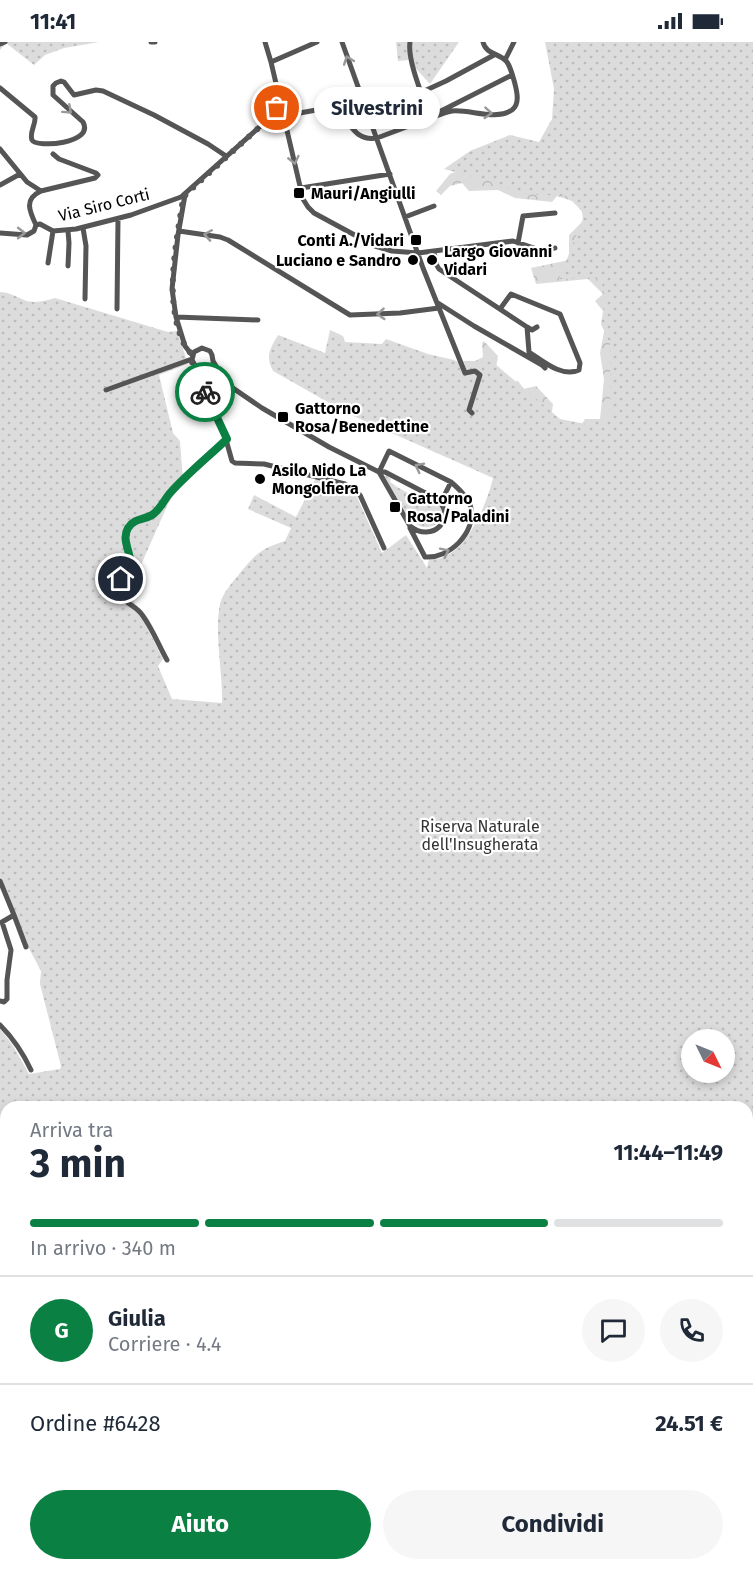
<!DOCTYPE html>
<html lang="it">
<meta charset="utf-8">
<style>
:root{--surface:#fff;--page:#f6f6f7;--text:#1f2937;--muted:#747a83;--line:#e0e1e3;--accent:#0b8043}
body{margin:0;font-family:"Fira Sans",sans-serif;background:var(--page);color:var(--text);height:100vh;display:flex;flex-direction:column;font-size:22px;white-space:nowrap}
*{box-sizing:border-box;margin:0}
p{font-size:20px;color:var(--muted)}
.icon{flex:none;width:33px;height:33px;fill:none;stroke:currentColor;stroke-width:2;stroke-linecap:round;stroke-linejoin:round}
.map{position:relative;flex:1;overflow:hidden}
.details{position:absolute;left:0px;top:1059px;width:753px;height:470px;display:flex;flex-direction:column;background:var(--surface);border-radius:18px 18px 0 0;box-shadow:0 3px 9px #0003}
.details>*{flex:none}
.needle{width:39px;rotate:133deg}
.tools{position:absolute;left:681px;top:987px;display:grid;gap:12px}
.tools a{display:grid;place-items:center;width:54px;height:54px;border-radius:50%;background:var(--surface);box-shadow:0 3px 9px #0003;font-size:30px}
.pin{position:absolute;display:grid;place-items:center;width:51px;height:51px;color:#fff;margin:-26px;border:3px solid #fff;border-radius:50%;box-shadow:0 2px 6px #0007}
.courier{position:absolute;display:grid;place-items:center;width:60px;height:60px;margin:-30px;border:4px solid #0b8043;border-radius:50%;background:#fff;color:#222;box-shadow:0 2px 8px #0007}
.bubble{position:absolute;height:42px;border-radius:21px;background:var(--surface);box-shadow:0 3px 9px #0003;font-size:20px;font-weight:700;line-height:42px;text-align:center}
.overview em{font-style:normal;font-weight:700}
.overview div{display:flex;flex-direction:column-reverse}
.overview{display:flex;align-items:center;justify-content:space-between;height:102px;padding:0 30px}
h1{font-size:39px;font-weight:700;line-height:45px}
.bar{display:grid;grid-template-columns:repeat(4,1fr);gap:9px 6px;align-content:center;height:72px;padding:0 30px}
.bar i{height:8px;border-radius:4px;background:var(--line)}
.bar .active{background:var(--accent)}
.bar p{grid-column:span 4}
.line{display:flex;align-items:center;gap:15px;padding:0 30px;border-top:2px solid var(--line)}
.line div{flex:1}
.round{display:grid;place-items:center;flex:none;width:63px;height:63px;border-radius:32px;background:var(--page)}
.button{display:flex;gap:12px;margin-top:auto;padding:12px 30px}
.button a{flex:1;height:69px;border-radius:36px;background:var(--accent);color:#fff;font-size:24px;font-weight:700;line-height:69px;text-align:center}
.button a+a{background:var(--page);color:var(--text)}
.status{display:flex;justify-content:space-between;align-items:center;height:42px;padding:0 30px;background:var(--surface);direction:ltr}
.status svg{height:16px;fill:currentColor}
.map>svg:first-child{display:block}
</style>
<div class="status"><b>11:41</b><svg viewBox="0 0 49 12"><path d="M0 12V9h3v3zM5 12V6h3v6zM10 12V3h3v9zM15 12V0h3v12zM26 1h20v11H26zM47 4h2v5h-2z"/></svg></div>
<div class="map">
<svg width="753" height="1528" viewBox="0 0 753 1528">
<defs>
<pattern id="forest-crowns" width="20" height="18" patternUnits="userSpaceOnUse" patternTransform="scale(1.5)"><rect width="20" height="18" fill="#dcdcdc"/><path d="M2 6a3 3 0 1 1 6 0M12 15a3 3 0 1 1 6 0" fill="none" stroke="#bbb"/></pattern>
<pattern id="park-dots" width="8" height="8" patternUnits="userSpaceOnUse" patternTransform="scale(1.5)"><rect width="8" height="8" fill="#dcdcdc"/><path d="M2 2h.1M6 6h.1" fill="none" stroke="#bbb" stroke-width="1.8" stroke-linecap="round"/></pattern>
</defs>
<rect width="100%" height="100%" fill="#fff"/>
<path fill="url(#forest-crowns)" d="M466 126 488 130 505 137 526 135 549 139 591 159 592 181 613 214V234L627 264 632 306 616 322 630 372 644 397 617 413 596 411 593 424 575 423 530 405 473 365 482 340V332L476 327 467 328 463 319H475L483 315 482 301 484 299 498 314 496 326 502 341 518 339 524 347 536 344 553 362 551 376 561 386 577 390 585 377H600L604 337 600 311 607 274 595 259 603 252 588 237 536 242 531 226 569 218V193L583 179 582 169 572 159 557 154 552 160 515 156 498 148 469 149 462 141 450 144 441 153 436 149 450 132Z"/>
<path fill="url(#park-dots)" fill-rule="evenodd" d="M0 0H99L64 6 45 13 34 23 6 1 0 8Z
M396 0H459L430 42 408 18 398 19Z
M545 0H753V1528H0V987L12 1002 29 1032 60 1027 61 1024 40 942 41 929 14 878 0 835V250C11 251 15 254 24 258 34 262 45 259 55 256L168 290 177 289 188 322 159 333 173 391 180 399 183 439 168 462 140 525 134 552V560L163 617 158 624 172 657 222 661C223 631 214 591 220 562 223 550 233 540 240 531 258 510 259 508 285 499L291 486 248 467 254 453 296 475 316 436 336 440 357 455 382 511 406 493 427 526 429 517C434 517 440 517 444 515 469 505 487 461 493 436L349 372 273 329C265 314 270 307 278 293L325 311 330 288 343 294 345 300 382 302 386 297 428 312 454 318 469 325 475 324 488 316 560 377 586 382 613 375 610 359V302L601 282 605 257 601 235 559 237 584 174 579 162 570 154 522 152 489 139 444 127 470 109 510 93 539 100 552 77 554 47ZM692 998H724V1030H692ZM6 1065H747V1522H6Z
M385 433 391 437 390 440C402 449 416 455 430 461L432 457C455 471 432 499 409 477L384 434Z"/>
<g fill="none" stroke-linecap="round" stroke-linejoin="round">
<path stroke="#a3a3a3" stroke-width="1.5" d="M747 1490 753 1491
M530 1528 537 1522"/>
<path stroke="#555" stroke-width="5" d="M151 0H155
M265 0 271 20 303 157 308 165 314 171 375 204 392 209 418 211 513 199 540 208 555 206
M342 0 423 226 465 331 475 329 480 333 469 368 472 371
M410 0C407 19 424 57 430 76
M0 2 5 0
M505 18 514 0
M271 20 317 0
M0 46 35 75C36 82 29 91 32 98 36 106 95 102 83 80L53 53V44L56 41 61 39 64 40 74 53 96 48 103 49 154 73 208 102 226 114
M422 50 446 39 494 13
M439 70 512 33
M283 74 333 65C350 76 352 100 377 96 393 90 409 84 425 78 434 75 442 71 452 69 470 67 495 79 512 68 520 62 517 50 515 42 513 35 511 26 507 20 500 11 486 13 483 0
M0 107 27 140 41 149
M0 143 20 132
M301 146 390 132
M185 153 178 193 172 247 176 275 185 304 192 313
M405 175 434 164
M36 183 40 182 53 189 76 187 131 173 181 155 264 81 280 61
M36 183C29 168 24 157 41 149L95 136 98 133 96 131 59 117 53 112
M83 186 86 204 85 257
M68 189 69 201 68 224
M179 189 220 195 228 198 350 273 400 271 439 266
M0 191 27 193 34 189 36 183
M518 201 523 174 555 171
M434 209 436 222 439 227 527 285
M48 221 53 189
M438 261 474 284 542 323 545 326
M117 267 118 177
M500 267 511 252 560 272 580 321 579 328C562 336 543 319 529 310L527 285 532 288 537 285
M176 275 258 278
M196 325 197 334 223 387 232 419 235 421 264 422 345 442 360 453 384 506
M106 348 192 317
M234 348 222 334 213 319 212 313 210 309 202 306 194 310 192 318 196 325 205 327 262 366 329 405 379 430H385L437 457C458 476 432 502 410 484L379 430
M379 430 389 409 451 440 441 460
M410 486 425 515C449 517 476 491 471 466 469 456 458 446 451 440
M167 618C159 604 153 588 143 574 133 559 120 565 118 540 121 537 126 535 128 531 137 517 120 500 128 486 134 476 144 478 152 473 161 467 165 455 173 448 190 431 209 414 227 397
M0 839 14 873 2 880 11 908 7 938V957L4 960 0 959
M14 873 26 905
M0 983C13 996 23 1011 31 1028"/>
</g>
<defs><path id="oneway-chevron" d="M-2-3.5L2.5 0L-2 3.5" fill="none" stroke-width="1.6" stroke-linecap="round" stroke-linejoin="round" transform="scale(1.5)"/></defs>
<g stroke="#999">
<use href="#oneway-chevron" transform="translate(348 18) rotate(-110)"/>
<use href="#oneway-chevron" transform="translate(68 68) rotate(42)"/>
<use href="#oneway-chevron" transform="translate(488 71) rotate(4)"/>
<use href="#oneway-chevron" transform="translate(294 118) rotate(77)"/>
<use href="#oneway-chevron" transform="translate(21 191)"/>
<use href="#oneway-chevron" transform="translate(208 193) rotate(-171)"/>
<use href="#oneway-chevron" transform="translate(381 272) rotate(176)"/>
<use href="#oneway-chevron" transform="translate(419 425) rotate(-153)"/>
<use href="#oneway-chevron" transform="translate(445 510) rotate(-26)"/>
</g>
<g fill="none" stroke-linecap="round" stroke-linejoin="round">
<path stroke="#595959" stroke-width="6" stroke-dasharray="0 10.8" d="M205 350C200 340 195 330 192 320 190 314 193 317 191 312 189 309 187 307 185 304 163 261 176 202 183 157L186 152 264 81 277 66"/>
<path stroke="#0b8043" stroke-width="8" d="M121 537C143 521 118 503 128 486 134 476 144 478 152 473 160 468 164 458 170 451 187 432 208 415 227 397L205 350"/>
</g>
<g fill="#000" stroke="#fff" stroke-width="2">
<rect x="293" y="145" width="12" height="12" rx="3"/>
<rect x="410" y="192" width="12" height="12" rx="3"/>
<circle cx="413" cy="218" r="6"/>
<circle cx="432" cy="218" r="6"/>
<rect x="277" y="369" width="12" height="12" rx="3"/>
<circle cx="260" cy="437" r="6"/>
<rect x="389" y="459" width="12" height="12" rx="3"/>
</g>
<g text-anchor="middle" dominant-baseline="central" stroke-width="4.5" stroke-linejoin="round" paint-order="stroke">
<g font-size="16" font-weight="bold" fill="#000" stroke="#fff" text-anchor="start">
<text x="311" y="151">Mauri/Angiulli</text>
<text x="404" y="198" text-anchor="end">Conti A./Vidari</text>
<text x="444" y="209">Largo Giovanni<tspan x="444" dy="18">Vidari</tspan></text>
<text x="401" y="218" text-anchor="end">Luciano e Sandro</text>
<text x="295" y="366">Gattorno<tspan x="295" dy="18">Rosa/Benedettine</tspan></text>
<text x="272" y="428">Asilo Nido La<tspan x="272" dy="18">Mongolfiera</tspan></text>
<text x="407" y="456">Gattorno<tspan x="407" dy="18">Rosa/Paladini</tspan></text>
</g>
<g font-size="16" fill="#000" stroke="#fff">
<text transform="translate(104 163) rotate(-14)">Via Siro Corti</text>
</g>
<g font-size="16" fill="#333" stroke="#fff">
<text x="480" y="784">Riserva Naturale<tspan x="480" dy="18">dell'Insugherata</tspan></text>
</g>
</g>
</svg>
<div class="tools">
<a><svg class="needle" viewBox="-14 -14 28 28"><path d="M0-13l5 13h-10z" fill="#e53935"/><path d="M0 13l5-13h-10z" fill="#747a83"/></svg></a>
</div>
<div class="pin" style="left:277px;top:66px;background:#ea580c"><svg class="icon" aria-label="bag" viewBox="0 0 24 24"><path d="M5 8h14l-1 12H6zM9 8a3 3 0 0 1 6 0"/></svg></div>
<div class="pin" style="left:121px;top:537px;background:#1f2937"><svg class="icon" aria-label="home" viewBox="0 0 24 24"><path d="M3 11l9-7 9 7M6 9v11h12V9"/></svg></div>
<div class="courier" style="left:205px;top:350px"><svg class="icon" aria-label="bike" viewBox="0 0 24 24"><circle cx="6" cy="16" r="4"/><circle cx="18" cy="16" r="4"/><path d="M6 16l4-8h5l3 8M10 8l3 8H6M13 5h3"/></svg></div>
<div class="bubble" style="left:314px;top:45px;width:126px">Silvestrini</div>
<section class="details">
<div class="overview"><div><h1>3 min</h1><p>Arriva tra</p></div><em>11:44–11:49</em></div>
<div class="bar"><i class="active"></i><i class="active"></i><i class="active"></i><i></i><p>In arrivo · 340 m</p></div>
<div class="line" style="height:108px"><b class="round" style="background:var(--accent);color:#fff">G</b><div><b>Giulia</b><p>Corriere · 4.4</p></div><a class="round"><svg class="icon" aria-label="chat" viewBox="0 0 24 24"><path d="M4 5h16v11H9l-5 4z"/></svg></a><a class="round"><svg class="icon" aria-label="phone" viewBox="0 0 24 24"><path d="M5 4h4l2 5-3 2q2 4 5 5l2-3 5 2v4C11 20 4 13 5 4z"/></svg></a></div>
<div class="line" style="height:78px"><div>Ordine #6428</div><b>24.51 €</b></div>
<div class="button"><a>Aiuto</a><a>Condividi</a></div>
</section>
</div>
